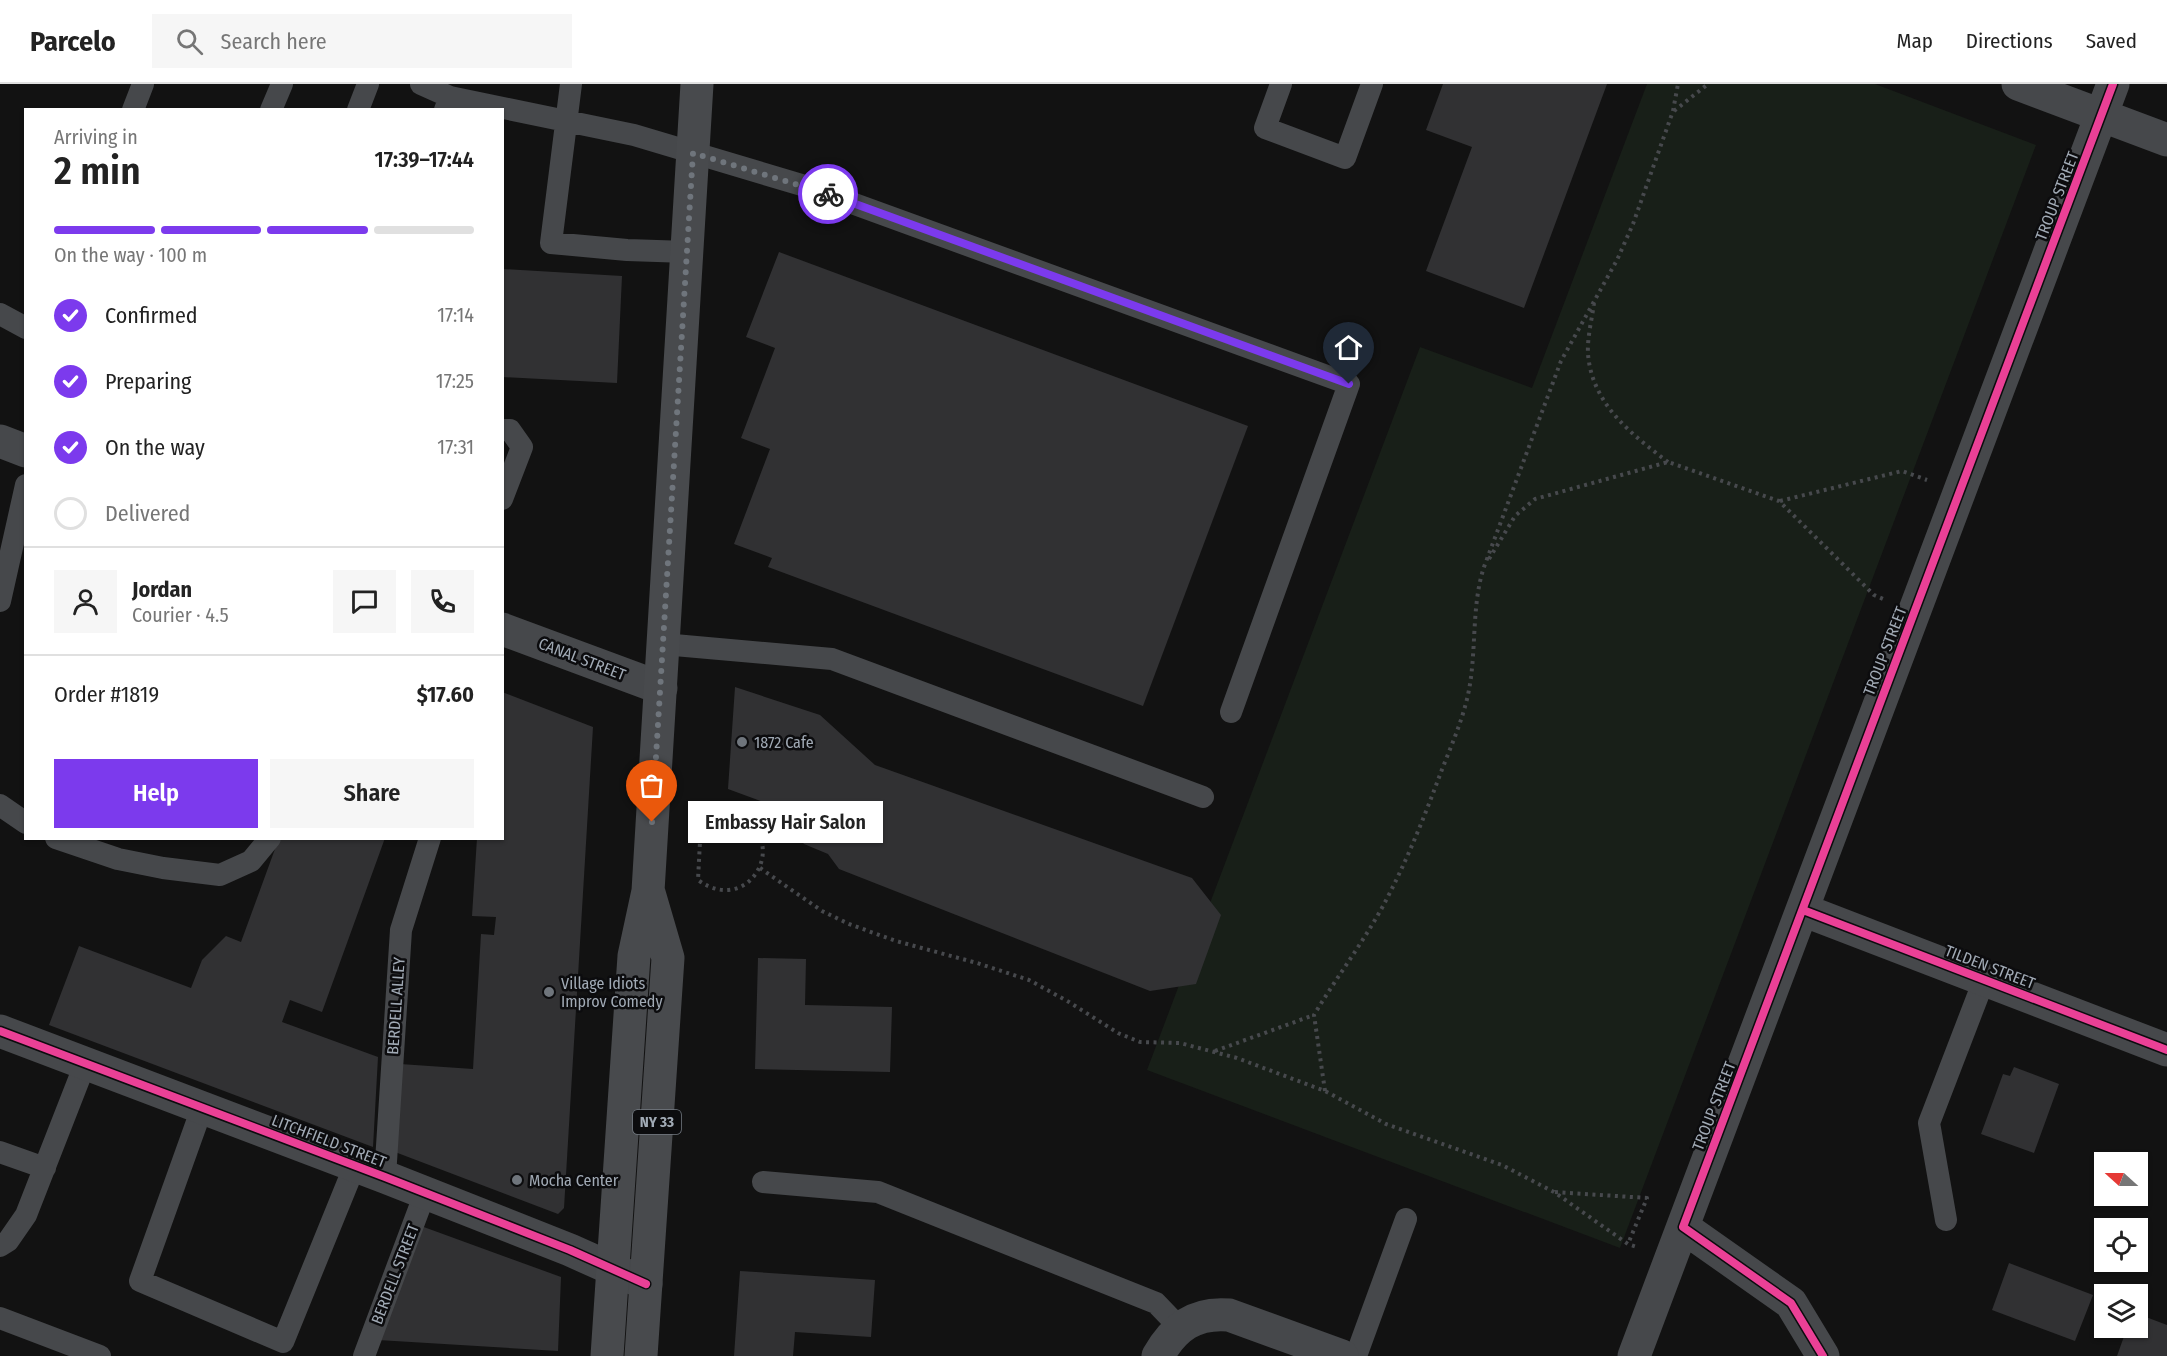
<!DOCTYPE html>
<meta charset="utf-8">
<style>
:root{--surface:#fff;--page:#f6f6f6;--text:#222;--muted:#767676;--line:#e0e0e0;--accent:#7c3aed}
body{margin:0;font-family:"Fira Sans Condensed",sans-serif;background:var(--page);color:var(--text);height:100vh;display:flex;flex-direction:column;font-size:22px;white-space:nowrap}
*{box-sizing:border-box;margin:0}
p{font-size:20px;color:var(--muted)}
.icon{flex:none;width:33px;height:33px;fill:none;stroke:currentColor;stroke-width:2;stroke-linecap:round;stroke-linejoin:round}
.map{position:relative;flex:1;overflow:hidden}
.side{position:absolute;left:24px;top:24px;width:480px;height:732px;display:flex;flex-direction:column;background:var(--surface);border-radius:0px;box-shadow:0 2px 4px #0004}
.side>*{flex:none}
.needle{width:39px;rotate:291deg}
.controls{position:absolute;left:2094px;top:1068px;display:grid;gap:12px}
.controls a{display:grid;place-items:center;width:54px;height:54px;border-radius:0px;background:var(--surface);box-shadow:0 2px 4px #0004;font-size:30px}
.pin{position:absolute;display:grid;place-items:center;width:51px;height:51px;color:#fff;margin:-62px -26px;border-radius:50% 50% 50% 0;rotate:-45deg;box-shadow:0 0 6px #0007}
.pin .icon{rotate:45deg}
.courier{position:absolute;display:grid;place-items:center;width:60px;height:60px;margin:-30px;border:4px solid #7c3aed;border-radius:50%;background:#fff;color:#222;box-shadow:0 2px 8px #0007}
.bubble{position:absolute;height:42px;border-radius:0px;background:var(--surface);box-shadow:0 2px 4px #0004;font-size:20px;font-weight:600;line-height:42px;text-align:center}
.head em{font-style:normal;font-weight:600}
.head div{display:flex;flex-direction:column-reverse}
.head{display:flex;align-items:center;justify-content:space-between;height:102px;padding:0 30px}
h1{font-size:39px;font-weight:600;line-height:45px}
.bar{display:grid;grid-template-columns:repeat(4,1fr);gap:9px 6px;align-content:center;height:72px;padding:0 30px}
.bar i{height:8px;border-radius:4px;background:var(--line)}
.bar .selected{background:var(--accent)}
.bar p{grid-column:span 4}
.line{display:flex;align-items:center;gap:15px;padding:0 30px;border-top:2px solid var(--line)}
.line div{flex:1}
.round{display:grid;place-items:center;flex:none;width:63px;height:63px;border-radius:0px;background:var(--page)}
ol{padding:0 30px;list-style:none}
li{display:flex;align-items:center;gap:18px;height:66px}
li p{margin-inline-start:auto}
li .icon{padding:6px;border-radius:50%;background:var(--accent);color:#fff;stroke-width:4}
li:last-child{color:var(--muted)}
li i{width:33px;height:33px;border:3px solid var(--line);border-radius:50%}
.cta{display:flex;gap:12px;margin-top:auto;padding:12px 30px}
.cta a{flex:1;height:69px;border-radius:0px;background:var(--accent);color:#fff;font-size:24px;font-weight:600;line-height:69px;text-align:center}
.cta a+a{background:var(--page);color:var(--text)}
header{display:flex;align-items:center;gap:36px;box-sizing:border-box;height:84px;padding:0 30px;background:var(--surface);border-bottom:2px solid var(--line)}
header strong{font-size:28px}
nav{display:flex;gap:33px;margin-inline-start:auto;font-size:21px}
.search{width:420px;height:54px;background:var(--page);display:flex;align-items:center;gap:15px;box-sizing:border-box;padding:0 21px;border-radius:0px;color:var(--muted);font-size:22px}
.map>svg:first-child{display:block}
</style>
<header>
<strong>Parcelo</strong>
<div class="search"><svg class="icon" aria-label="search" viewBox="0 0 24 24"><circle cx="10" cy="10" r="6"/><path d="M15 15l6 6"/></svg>Search here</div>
<nav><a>Map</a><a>Directions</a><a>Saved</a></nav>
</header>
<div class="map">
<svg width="2167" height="1272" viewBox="0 0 2167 1272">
<rect width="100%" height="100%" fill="#121212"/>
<path fill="#181f18" d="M1647 0H1875L2036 61 1620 1164 1147 986 1420 263 1532 304Z"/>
<path fill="#313133" d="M1443 0H1607L1524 224 1426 187 1472 63 1426 46Z
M779 168 1248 342 1143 622 768 483 772 474 734 460 770 365 741 354 775 264 746 253Z
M502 185 622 192 617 299 502 293Z
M735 603 820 631 875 681 1192 794 1221 831 1196 900 1150 907 839 785 828 770 804 760 769 720 728 705Z
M502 608 593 643 564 1124 558 1130 395 1068 400 980 473 985 481 850 494 851 496 833 472 832 477 754H502Z
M279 754H385L322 928 290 916 282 938 378 973 373 1063 49 941 79 862 191 904 202 876 226 852 241 858Z
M758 874 806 875 805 921 892 923 890 988 755 985Z
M2014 983 2059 1000 2034 1069 1981 1050 2003 990 2010 992Z
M421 1142 561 1193 558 1267 378 1256Z
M2009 1179 2093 1211 2075 1257 1992 1226Z
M740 1187 875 1196 871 1253 795 1248 793 1272H734Z
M2138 1230 2167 1241V1272H2117L2127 1244H2138Z"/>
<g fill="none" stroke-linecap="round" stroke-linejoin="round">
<path stroke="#47494d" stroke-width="4" stroke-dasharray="3 4.5" stroke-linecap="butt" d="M1674 27 1708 0
M1594 219C1592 235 1587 254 1588 270 1592 320 1631 350 1668 378
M1780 417 1902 387 1927 396
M1489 475 1515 432 1535 415 1668 378 1779 417 1874 511 1883 515
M726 729C797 745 753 836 698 796L701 738 713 731Z
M760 784 822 827 849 840 896 857 977 879 1029 896 1069 918 1118 949 1140 958 1180 959 1237 974 1325 1007 1386 1040 1502 1081 1554 1108 1628 1160 1637 1163
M1215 967 1314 931
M1325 1007 1314 931C1336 894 1362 860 1383 822 1406 779 1424 734 1441 688 1450 665 1460 642 1466 619 1478 575 1470 525 1484 483L1561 277 1617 176 1633 140 1673 27 1678 0
M1555 1108 1647 1114 1628 1160"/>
<path stroke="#46484b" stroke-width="22" d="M421 0 450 13 445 26
M571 0 551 159 627 166 687 168
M1281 0 1265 44 1345 74 1372 0
M450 13 634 51 805 102 1349 300 1231 628
M133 26 143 0
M271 26 282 0
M358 26 368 0
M0 230 26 244
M502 346H510L522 363 502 415
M0 517 26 401
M663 560 832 575 1203 713
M0 721 26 739
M56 754 118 775 163 784 220 791 251 777 270 754
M202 1024 140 1197 283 1258 355 1081
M0 1068 45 1084
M385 1093 401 846 430 754
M763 1098 878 1108 1156 1219 1180 1244
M1946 1136 1929 1039 1984 896
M0 1162 8 1157 26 1131 85 980
M0 1234 100 1272
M364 1272 425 1109
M1356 1272 1406 1135"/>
<path stroke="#46484b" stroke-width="33" d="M2018 0 2167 56
M0 357 26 367
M502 545 661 604
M1803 826 2167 966
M0 947 385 1093 570 1166 646 1200
M1683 1143 1791 1219 1823 1272
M1158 1272C1174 1243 1195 1228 1229 1231L1342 1272
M1634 1272 2113 0"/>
<path stroke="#484a4d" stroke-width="33" d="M607 1272 634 872 648 807 697 0
M641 1272 668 874 649 809"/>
<defs>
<path id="cycleway" d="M1803 826 2167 966
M0 947 385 1093 570 1166 646 1200
M1823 1272 1791 1219 1683 1143 2113 0"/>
</defs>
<use href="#cycleway" stroke="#0c0c0e" stroke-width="11"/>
<use href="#cycleway" stroke="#ea4096" stroke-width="8"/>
</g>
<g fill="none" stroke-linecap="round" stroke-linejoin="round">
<path stroke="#6f757c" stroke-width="6" stroke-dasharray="0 10.8" d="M652 738 693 69 828 110"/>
<path stroke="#7c3aed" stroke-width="8" d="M828 110 1349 300"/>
</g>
<g fill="#6f757c" stroke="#0c0c0e" stroke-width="2">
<circle cx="742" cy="658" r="6"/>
<circle cx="549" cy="908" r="6"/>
<circle cx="517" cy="1096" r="6"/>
</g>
<g text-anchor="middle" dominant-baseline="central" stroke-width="5" stroke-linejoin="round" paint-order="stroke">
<rect fill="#0c0c0e" stroke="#747b83" stroke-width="1.5" x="633" y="1026" width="48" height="24" rx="4.5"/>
<g font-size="15" font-weight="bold" fill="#a1aab5">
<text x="657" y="1038">NY 33</text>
</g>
<g font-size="16" fill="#a1aab5" stroke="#0c0c0e">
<text transform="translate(2057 112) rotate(-69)">TROUP STREET</text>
<text transform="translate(1885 567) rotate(-69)">TROUP STREET</text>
<text transform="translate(582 575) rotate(21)">CANAL STREET</text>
<text transform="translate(1990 883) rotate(21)">TILDEN STREET</text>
<text transform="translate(396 922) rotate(-86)">BERDELL ALLEY</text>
<text transform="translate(1714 1022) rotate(-69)">TROUP STREET</text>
<text transform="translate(329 1057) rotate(21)">LITCHFIELD STREET</text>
<text transform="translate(395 1190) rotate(-69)">BERDELL STREET</text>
</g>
<g font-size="16" fill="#a1aab5" stroke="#0c0c0e" text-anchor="start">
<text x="754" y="658">1872 Cafe</text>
<text x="561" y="899">Village Idiots<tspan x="561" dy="18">Improv Comedy</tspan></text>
<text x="529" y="1096">Mocha Center</text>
</g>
</g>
</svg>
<div class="controls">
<a><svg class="needle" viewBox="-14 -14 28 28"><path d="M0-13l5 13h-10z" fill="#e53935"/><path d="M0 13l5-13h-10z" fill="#767676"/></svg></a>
<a><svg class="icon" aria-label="locate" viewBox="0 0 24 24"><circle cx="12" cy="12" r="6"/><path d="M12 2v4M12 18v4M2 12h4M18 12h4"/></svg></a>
<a><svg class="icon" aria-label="layers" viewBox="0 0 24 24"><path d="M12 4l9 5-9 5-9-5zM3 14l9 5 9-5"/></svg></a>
</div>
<div class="pin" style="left:652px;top:738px;background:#ea580c"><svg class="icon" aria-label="bag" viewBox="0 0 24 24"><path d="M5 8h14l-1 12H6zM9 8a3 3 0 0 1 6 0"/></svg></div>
<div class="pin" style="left:1349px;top:300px;background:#1f2937"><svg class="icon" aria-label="home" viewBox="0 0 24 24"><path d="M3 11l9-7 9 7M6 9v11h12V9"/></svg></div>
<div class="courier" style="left:828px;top:110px"><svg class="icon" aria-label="bike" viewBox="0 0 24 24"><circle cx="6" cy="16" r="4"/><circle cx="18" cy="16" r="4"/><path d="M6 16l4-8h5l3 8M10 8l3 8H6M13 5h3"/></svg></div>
<div class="bubble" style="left:688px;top:717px;width:195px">Embassy Hair Salon</div>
<section class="side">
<div class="head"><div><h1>2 min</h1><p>Arriving in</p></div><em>17:39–17:44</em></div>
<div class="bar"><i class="selected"></i><i class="selected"></i><i class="selected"></i><i></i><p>On the way · 100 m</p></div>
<ol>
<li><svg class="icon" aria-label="check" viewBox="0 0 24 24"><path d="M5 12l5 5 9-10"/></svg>Confirmed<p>17:14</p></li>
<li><svg class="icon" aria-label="check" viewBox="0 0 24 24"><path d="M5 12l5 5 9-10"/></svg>Preparing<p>17:25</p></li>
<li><svg class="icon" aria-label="check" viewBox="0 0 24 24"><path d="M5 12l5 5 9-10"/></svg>On the way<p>17:31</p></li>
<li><i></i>Delivered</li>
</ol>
<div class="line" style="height:108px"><a class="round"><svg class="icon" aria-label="person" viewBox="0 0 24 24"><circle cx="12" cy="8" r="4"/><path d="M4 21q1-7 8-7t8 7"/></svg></a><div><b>Jordan</b><p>Courier · 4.5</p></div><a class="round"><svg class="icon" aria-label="chat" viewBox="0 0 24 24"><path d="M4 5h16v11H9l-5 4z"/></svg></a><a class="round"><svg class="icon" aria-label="phone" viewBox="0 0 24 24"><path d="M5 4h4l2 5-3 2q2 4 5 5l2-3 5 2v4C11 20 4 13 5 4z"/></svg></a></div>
<div class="line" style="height:78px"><div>Order #1819</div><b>$17.60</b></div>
<div class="cta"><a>Help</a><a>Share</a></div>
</section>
</div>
